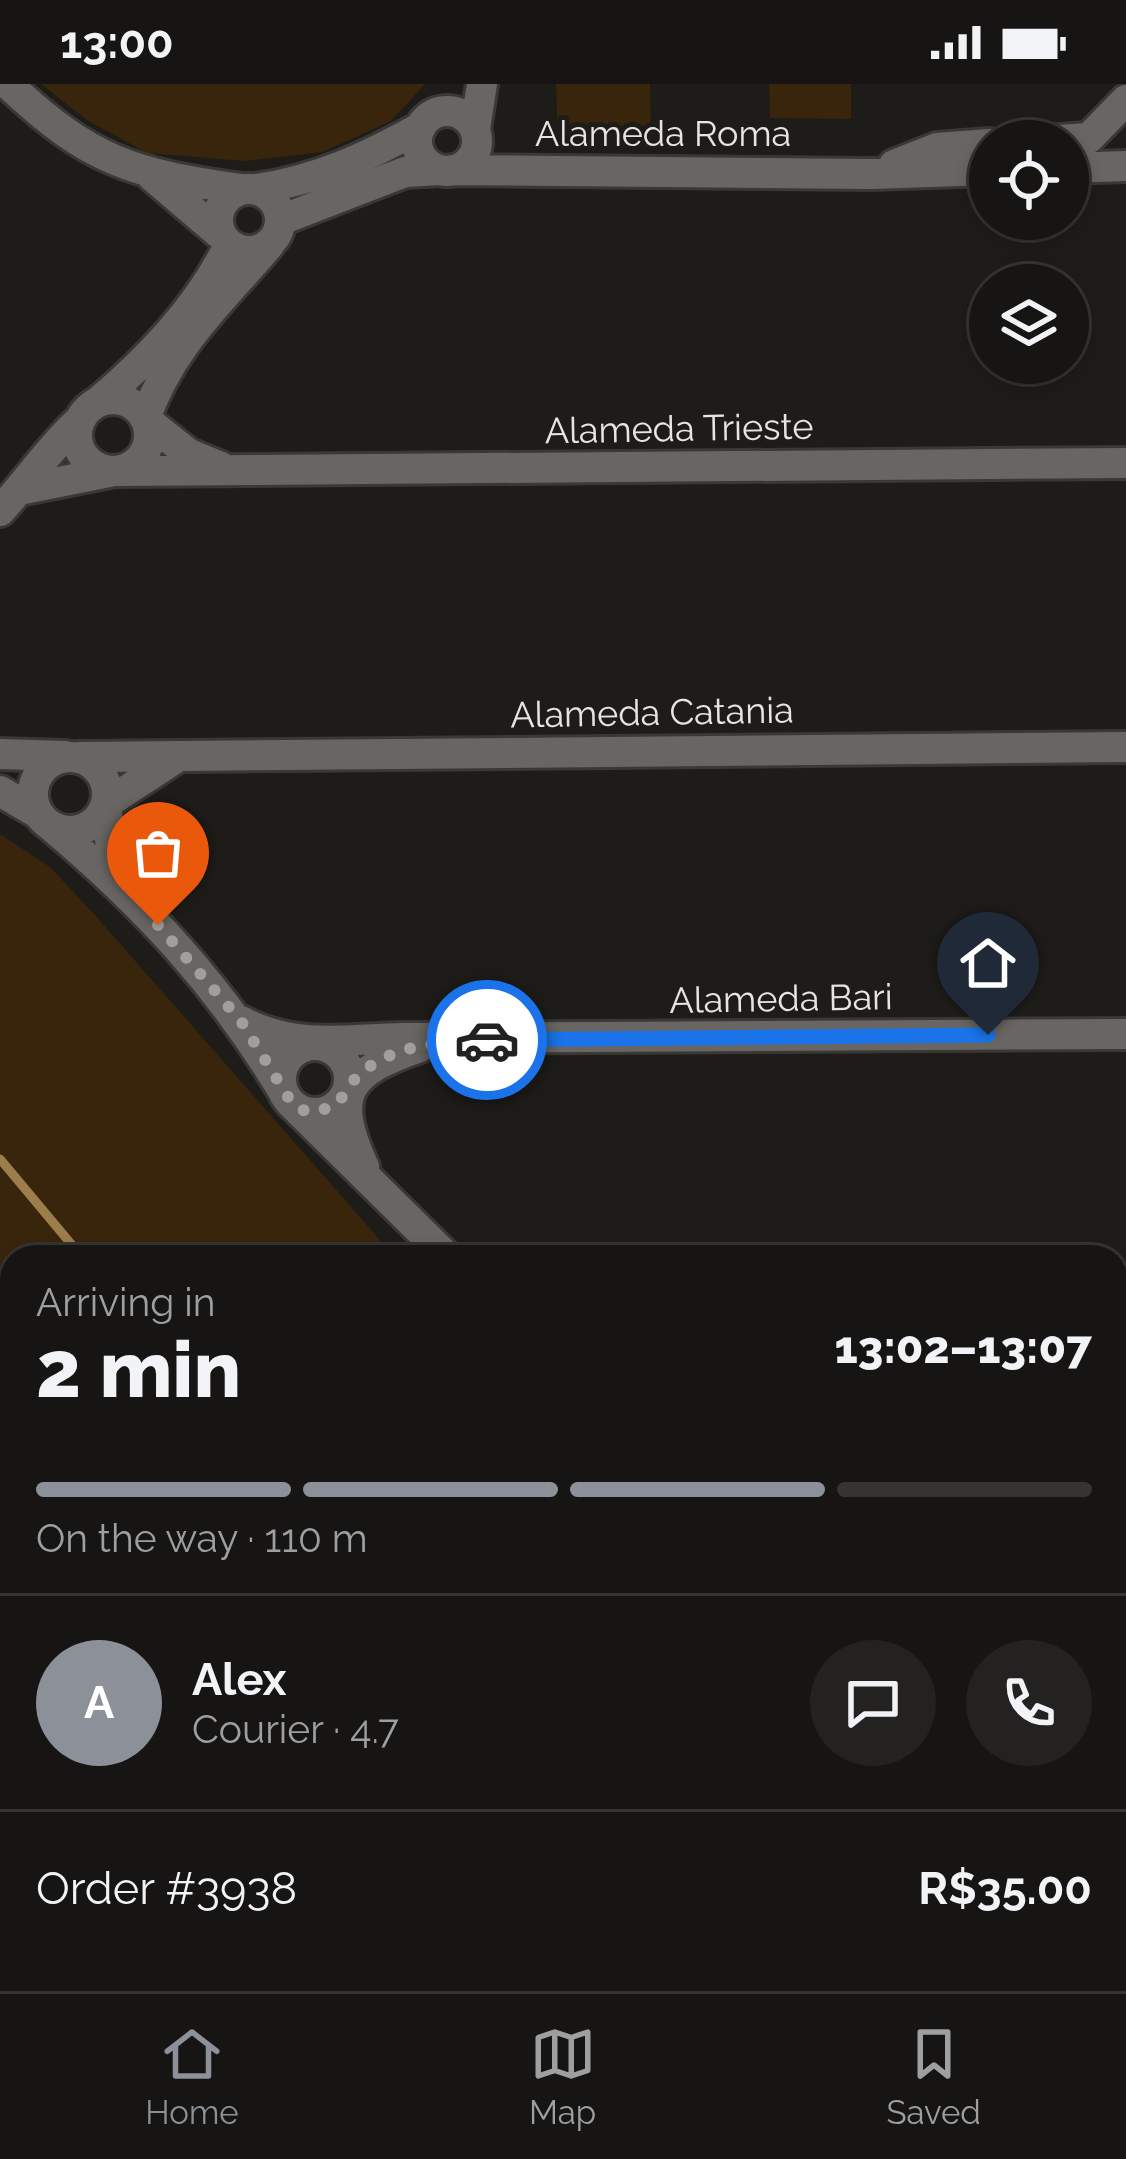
<!DOCTYPE html>
<meta charset="utf-8">
<style>
:root{--surface:#161513;--page:#232221;--text:#f1f3f6;--muted:#9e9fa0;--line:#353433;--accent:#8c9099}
body{margin:0;font-family:Raleway,sans-serif;background:var(--page);color:var(--text);height:100vh;display:flex;flex-direction:column;font-size:45px;white-space:nowrap}
*{box-sizing:border-box;margin:0}
p{font-size:39px;color:var(--muted)}
.icon{flex:none;width:66px;height:66px;fill:none;stroke:currentColor;stroke-width:2;stroke-linecap:round;stroke-linejoin:round}
.map{position:relative;flex:1;overflow:hidden}
.sheet{position:absolute;left:0px;top:1161px;width:1128px;height:747px;display:flex;flex-direction:column;background:var(--surface);border-radius:36px 36px 0 0;box-shadow:0 6px 18px #0003,0 0 0 3px var(--line)}
.sheet>*{flex:none}
.tools{position:absolute;left:969px;top:36px;display:grid;gap:24px}
.tools a{display:grid;place-items:center;width:120px;height:120px;border-radius:50%;background:var(--surface);box-shadow:0 6px 18px #0003,0 0 0 3px var(--line);font-size:60px}
.pin{position:absolute;display:grid;place-items:center;width:102px;height:102px;color:#fff;margin:-123px -51px;border-radius:50% 50% 50% 0;rotate:-45deg;box-shadow:0 0 12px #0007}
.pin .icon{rotate:45deg}
.courier{position:absolute;display:grid;place-items:center;width:120px;height:120px;margin:-60px;border:9px solid #1a73e8;border-radius:50%;background:#fff;color:#222;box-shadow:0 3px 15px #0007}
.head em{font-style:normal;font-weight:800}
.head div{display:flex;flex-direction:column-reverse}
.head{display:flex;align-items:center;justify-content:space-between;height:204px;padding:0 36px}
h1{font-size:78px;font-weight:800;line-height:90px}
.bar{display:grid;grid-template-columns:repeat(4,1fr);gap:18px 12px;align-content:center;height:144px;padding:0 36px}
.bar i{height:15px;border-radius:9px;background:var(--line)}
.bar .current{background:var(--accent)}
.bar p{grid-column:span 4}
.line{display:flex;align-items:center;gap:30px;padding:0 36px;border-top:3px solid var(--line)}
.line div{flex:1}
.round{display:grid;place-items:center;flex:none;width:126px;height:126px;border-radius:63px;background:var(--page)}
.status{display:flex;justify-content:space-between;align-items:center;height:84px;padding:0 60px;background:var(--surface);direction:ltr}
.status svg{height:33px;fill:currentColor}
.dock{display:flex;justify-content:space-around;align-items:center;height:168px;border-top:3px solid var(--line);background:var(--surface);font-size:33px;color:var(--muted)}
.dock a{display:grid;justify-items:center;gap:6px}
.dock .current{color:var(--accent)}
.map>svg:first-child{display:block}
</style>
<div class="status"><b>13:00</b><svg viewBox="0 0 49 12"><path d="M0 12V9h3v3zM5 12V6h3v6zM10 12V3h3v9zM15 12V0h3v12zM26 1h20v11H26zM47 4h2v5h-2z"/></svg></div>
<div class="map">
<svg width="1126" height="1907" viewBox="0 0 1126 1907">
<rect width="100%" height="100%" fill="#1e1c19"/>
<path fill="#38250c" d="M41 0H425L391 37 323 68 245 77 147 69 87 36Z
M556 0H650L651 55H558Z
M769 0H851V35L770 34Z
M0 750 50 783 94 830 395 1173H12V1499L0 1482Z
M1116 1578H1126V1853L1116 1871Z
M298 1896H1101L1095 1907H306Z"/>
<g fill="none" stroke-linecap="round" stroke-linejoin="round">
<path stroke="#9d7d4b" stroke-width="9" d="M0 1075 82 1173"/>
<defs>
<path id="street" d="M8 0C89 77 133 90 242 105
M417 57a30 30 0 1 1 60 0a30 30 0 1 1-60 0Z
M475 45 482 0
M1042 57 1089 54 1126 16
M894 81 937 64 990 60
M1068 84 1126 82
M453 86 871 90 990 86
M152 92 220 150
M218 136a31 31 0 1 1 62 0a31 31 0 1 1-62 0Z
M256 105C318 96 367 73 421 43
M281 136 405 88 440 86
M77 351a36 36 0 1 1 72 0a36 36 0 1 1-72 0Z
M98 318C149 275 200 221 229 161
M221 383 189 370 145 335C171 261 220 219 269 161
M24 405 114 387 1126 379
M0 427C27 398 50 363 79 337
M0 670 65 672
M33 710a37 37 0 1 1 74 0a37 37 0 1 1-74 0Z
M80 673 1126 663
M0 707 39 730
M51 742C146 822 219 901 283 1007
M128 803 110 756 106 720 179 672
M241 937C296 966 343 955 403 954L1126 950
M281 995a34 34 0 1 1 68 0a34 34 0 1 1-68 0Z
M293 1021 447 1173
M364 1083C330 1009 347 988 420 963
M1116 1243H1126
M1116 1533H1126
M0 1703 12 1719
M0 1805 12 1796
M136 1896 144 1907"/>
</defs>
<use href="#street" stroke="#393836" stroke-width="36"/>
<use href="#street" stroke="#686562" stroke-width="30"/>
</g>
<g fill="none" stroke-linecap="round" stroke-linejoin="round">
<path stroke="#a19f9c" stroke-width="12" stroke-dasharray="0 21.6" d="M158 841 241 937 293 1021 307 1028 331 1024C344 1015 349 999 361 989 395 960 445 957 487 956"/>
<path stroke="#1a73e8" stroke-width="15" d="M487 956 988 951"/>
</g>
<g text-anchor="middle" dominant-baseline="central" stroke-width="10" stroke-linejoin="round" paint-order="stroke">
<g font-size="36" fill="#e7e5e3" stroke="#1e1c19">
<text x="663" y="49">Alameda Roma</text>
<text transform="translate(679 344) rotate(-1)">Alameda Trieste</text>
<text transform="translate(652 628) rotate(-1)">Alameda Catania</text>
<text transform="translate(781 914) rotate(-1)">Alameda Bari</text>
</g>
</g>
</svg>
<div class="tools">
<a><svg class="icon" aria-label="locate" viewBox="0 0 24 24"><circle cx="12" cy="12" r="6"/><path d="M12 2v4M12 18v4M2 12h4M18 12h4"/></svg></a>
<a><svg class="icon" aria-label="layers" viewBox="0 0 24 24"><path d="M12 4l9 5-9 5-9-5zM3 14l9 5 9-5"/></svg></a>
</div>
<div class="pin" style="left:158px;top:841px;background:#ea580c"><svg class="icon" aria-label="bag" viewBox="0 0 24 24"><path d="M5 8h14l-1 12H6zM9 8a3 3 0 0 1 6 0"/></svg></div>
<div class="pin" style="left:988px;top:951px;background:#1f2937"><svg class="icon" aria-label="home" viewBox="0 0 24 24"><path d="M3 11l9-7 9 7M6 9v11h12V9"/></svg></div>
<div class="courier" style="left:487px;top:956px"><svg class="icon" aria-label="car" viewBox="0 0 24 24"><path d="M5 17H2v-5l4-1 3-4h7l3 4 3 1v5h-3M9 17h6M6 11h13"/><circle cx="7" cy="17" r="2"/><circle cx="17" cy="17" r="2"/></svg></div>
<section class="sheet">
<div class="head"><div><h1>2 min</h1><p>Arriving in</p></div><em>13:02–13:07</em></div>
<div class="bar"><i class="current"></i><i class="current"></i><i class="current"></i><i></i><p>On the way · 110 m</p></div>
<div class="line" style="height:216px"><b class="round" style="background:var(--accent);color:#fff">A</b><div><b>Alex</b><p>Courier · 4.7</p></div><a class="round"><svg class="icon" aria-label="chat" viewBox="0 0 24 24"><path d="M4 5h16v11H9l-5 4z"/></svg></a><a class="round"><svg class="icon" aria-label="phone" viewBox="0 0 24 24"><path d="M5 4h4l2 5-3 2q2 4 5 5l2-3 5 2v4C11 20 4 13 5 4z"/></svg></a></div>
<div class="line" style="height:156px"><div>Order #3938</div><b>R$35.00</b></div>
</section>
</div>
<nav class="dock">
<a class="current"><svg class="icon" aria-label="home" viewBox="0 0 24 24"><path d="M3 11l9-7 9 7M6 9v11h12V9"/></svg>Home</a>
<a><svg class="icon" aria-label="map" viewBox="0 0 24 24"><path d="M3 6l6-2 6 2 6-2v14l-6 2-6-2-6 2zM9 4v14M15 6v14"/></svg>Map</a>
<a><svg class="icon" aria-label="saved" viewBox="0 0 24 24"><path d="M7 4h10v16l-5-4-5 4z"/></svg>Saved</a>
</nav>
